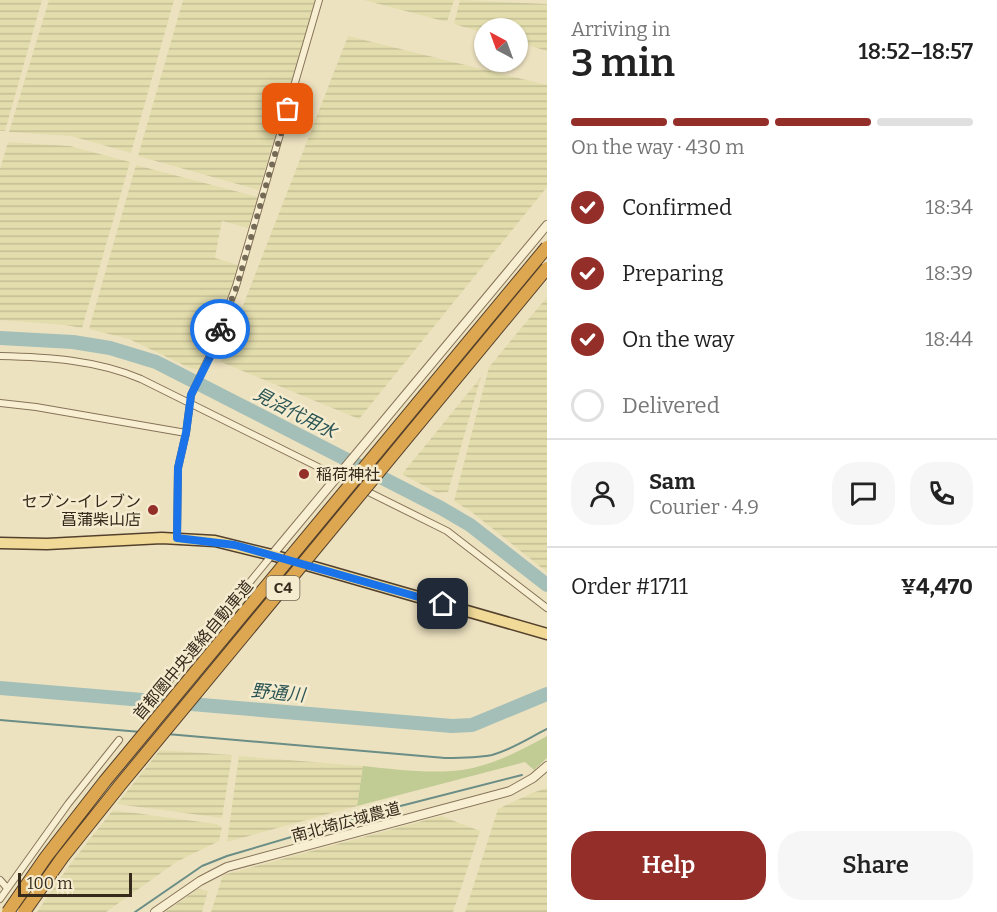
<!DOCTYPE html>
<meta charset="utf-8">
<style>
:root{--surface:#fff;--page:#f6f6f6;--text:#222;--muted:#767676;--line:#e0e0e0;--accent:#942e29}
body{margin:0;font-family:Bitter,"Noto Sans JP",serif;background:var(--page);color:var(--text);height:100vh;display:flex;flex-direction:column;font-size:22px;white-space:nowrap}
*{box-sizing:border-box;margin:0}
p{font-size:20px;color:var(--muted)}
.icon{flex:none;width:33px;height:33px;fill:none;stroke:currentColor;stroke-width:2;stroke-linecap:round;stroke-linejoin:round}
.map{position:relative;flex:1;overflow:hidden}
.drawer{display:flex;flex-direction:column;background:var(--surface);width:450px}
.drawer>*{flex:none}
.needle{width:39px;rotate:319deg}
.fabs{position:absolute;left:474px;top:18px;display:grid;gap:12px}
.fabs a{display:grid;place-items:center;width:54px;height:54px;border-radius:50%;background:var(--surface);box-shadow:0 2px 4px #0004;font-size:30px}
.scale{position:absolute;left:18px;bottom:15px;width:114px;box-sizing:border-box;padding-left:6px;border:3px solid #352a1c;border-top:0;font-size:16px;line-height:21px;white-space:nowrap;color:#352a1c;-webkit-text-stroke:4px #f5eccf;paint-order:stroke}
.pin{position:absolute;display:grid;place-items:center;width:51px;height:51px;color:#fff;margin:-26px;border-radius:12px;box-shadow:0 3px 9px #0006}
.courier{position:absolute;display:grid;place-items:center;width:60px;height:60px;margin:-30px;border:4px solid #1a73e8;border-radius:50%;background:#fff;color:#222;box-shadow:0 2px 8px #0007}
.overview em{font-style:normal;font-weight:600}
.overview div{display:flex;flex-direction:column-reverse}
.overview{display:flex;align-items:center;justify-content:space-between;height:102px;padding:0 24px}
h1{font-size:39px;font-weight:600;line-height:45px}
.bar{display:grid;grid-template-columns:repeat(4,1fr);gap:9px 6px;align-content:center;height:72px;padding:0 24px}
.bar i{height:8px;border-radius:4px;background:var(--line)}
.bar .active{background:var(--accent)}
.bar p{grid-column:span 4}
.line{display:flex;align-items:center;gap:15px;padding:0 24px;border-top:2px solid var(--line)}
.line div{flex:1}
.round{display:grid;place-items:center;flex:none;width:63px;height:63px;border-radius:24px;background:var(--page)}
ol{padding:0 24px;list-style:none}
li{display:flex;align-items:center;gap:18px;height:66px}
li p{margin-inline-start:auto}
li .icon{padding:6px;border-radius:50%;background:var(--accent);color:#fff;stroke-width:4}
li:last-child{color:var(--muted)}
li i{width:33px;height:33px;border:3px solid var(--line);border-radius:50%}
.action{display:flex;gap:12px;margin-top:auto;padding:12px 24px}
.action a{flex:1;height:69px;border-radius:24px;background:var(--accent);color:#fff;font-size:24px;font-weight:600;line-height:69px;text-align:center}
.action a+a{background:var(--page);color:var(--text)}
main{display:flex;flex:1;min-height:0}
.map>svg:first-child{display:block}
</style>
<main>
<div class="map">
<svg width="547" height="912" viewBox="0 0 547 912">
<defs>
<pattern id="farmland-rules" width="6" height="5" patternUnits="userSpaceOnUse" patternTransform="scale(1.5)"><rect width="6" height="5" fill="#e3ddad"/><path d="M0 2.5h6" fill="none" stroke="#c3be94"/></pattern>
</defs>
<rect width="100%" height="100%" fill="#ede2c0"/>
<path fill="url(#farmland-rules)" d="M0 0H42L5 131H0Z
M49 0H174L131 153 71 136 9 132Z
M183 0H315L259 190 138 156Z
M364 0H454L447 22Z
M460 0 547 4V51L518 42V28H484V33L454 24Z
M348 36 547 85V187L359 419 221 362Z
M8 142 70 146 130 162 82 328 65 325 0 320V169Z
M136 165 258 197 248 228 222 221 215 258 238 265 233 283 199 370 190 368 129 339 89 329Z
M547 297V572L473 513 454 501 489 367Z
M481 377 448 492 437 493 402 474Z
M160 750 232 755 222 818 117 804Z
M239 756 363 766 357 806 227 842Z
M547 788V912H465L498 809 532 793Z
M113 810 216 824 222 827 219 841 178 861 106 912H37L71 863Z
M441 816 480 831 453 912H211L223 875Z
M198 889 208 891 202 912H165Z"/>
<path fill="#c1cb94" d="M547 736V758L534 770 525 762 357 806 363 766C392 769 422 773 452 771 486 769 518 752 547 736Z"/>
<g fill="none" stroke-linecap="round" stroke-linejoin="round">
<path stroke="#6a8d86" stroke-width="2" d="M0 720 141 732
M167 734 445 758C460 758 477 758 492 755 511 750 529 738 547 729
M135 912 202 866 227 856 373 813 522 775"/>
<path stroke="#a3bfb8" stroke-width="14" d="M0 338 73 342 110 348 156 362 441 508 470 525 547 585
M0 688 452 726 472 725 547 694"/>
<defs>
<path id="minor" d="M0 356C47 357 97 360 141 379L447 531 547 608
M0 403 36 407 186 433
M177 538 178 468 186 433 191 395 212 351 236 286 319 0
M169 681 272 555
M0 880 7 888
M0 899 68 804 119 740"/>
<path id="tertiary" d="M272 555 547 225
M155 912 200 881 227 867 510 791 533 778 547 766"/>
<path id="primary" d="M0 543 47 544 162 538 215 541 272 555 547 634"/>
</defs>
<use href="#minor" stroke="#867358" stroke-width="8"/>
<use href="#tertiary" stroke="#867358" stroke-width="10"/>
<use href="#primary" stroke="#53412d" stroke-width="13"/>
<use href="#minor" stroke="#f8efd3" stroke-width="6"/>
<use href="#tertiary" stroke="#f8efd3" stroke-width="8"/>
<use href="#primary" stroke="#f1d997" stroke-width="10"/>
<defs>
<path id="motorway-bridge" d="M8 912 46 857 105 781 547 247
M24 912 62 858 121 784 547 268"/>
</defs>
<use href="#motorway-bridge" stroke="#53412d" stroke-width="14" stroke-linecap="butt"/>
<use href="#motorway-bridge" stroke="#dda650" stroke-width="12"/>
</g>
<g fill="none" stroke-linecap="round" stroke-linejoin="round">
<path stroke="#756a55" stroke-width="6" stroke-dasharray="0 10.8" d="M220 329 237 286 288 109"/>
<path stroke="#1a73e8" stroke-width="8" d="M220 329 213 351 191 395 190 403 186 433 178 468 177 538 235 545 443 604"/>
</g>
<g fill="#942e29" stroke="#f5eccf" stroke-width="2">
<circle cx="304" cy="474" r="6"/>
<circle cx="153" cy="510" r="6"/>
</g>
<g text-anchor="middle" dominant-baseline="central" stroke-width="5" stroke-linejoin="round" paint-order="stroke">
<rect fill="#f5eccf" stroke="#6f6452" stroke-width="1.5" x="266.5" y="576" width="33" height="24" rx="4.5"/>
<g font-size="15" font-weight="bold" fill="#352a1c">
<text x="283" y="588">C4</text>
</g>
<g font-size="16" fill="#352a1c" stroke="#f5eccf" text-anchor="start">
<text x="316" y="474">稲荷神社</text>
<text x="141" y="501" text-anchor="end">セブン-イレブン<tspan x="141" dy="18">菖蒲柴山店</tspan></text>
</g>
<g font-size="16" fill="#352a1c" stroke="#f5eccf">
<text transform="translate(193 650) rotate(-50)">首都圏中央連絡自動車道</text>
<text transform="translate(346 822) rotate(-15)">南北埼広域農道</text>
</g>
<g font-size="18" font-style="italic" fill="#2c5555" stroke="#f5eccf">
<text transform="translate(295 413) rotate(27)">見沼代用水</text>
<text transform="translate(278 693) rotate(5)">野通川</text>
</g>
</g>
</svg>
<div class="fabs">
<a><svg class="needle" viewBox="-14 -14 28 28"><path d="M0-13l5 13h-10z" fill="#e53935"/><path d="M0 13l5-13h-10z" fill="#767676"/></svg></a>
</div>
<div class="scale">100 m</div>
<div class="pin" style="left:288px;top:109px;background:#ea580c"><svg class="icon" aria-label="bag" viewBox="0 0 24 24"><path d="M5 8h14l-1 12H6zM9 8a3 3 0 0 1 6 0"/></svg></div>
<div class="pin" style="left:443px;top:604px;background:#1f2937"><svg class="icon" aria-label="home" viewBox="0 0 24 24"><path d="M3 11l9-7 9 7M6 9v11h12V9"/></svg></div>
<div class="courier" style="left:220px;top:329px"><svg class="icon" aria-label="bike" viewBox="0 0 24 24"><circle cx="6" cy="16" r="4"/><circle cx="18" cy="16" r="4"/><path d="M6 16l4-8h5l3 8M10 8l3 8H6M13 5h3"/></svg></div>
</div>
<section class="drawer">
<div class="overview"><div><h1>3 min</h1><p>Arriving in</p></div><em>18:52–18:57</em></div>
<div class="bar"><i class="active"></i><i class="active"></i><i class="active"></i><i></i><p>On the way · 430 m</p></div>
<ol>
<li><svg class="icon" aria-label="check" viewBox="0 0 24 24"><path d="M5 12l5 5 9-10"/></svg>Confirmed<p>18:34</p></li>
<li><svg class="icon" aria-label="check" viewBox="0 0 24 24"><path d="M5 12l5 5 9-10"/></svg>Preparing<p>18:39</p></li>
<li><svg class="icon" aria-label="check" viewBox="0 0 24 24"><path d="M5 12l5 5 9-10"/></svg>On the way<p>18:44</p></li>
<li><i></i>Delivered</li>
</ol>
<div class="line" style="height:108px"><a class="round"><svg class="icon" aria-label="person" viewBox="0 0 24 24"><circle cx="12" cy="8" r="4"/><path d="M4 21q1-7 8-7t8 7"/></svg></a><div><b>Sam</b><p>Courier · 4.9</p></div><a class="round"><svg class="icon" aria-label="chat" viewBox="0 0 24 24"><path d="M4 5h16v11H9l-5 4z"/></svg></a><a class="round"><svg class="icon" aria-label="phone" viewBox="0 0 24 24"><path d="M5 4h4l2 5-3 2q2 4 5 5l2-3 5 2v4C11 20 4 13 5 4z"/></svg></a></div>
<div class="line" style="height:78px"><div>Order #1711</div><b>¥4,470</b></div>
<div class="action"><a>Help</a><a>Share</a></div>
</section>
</main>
